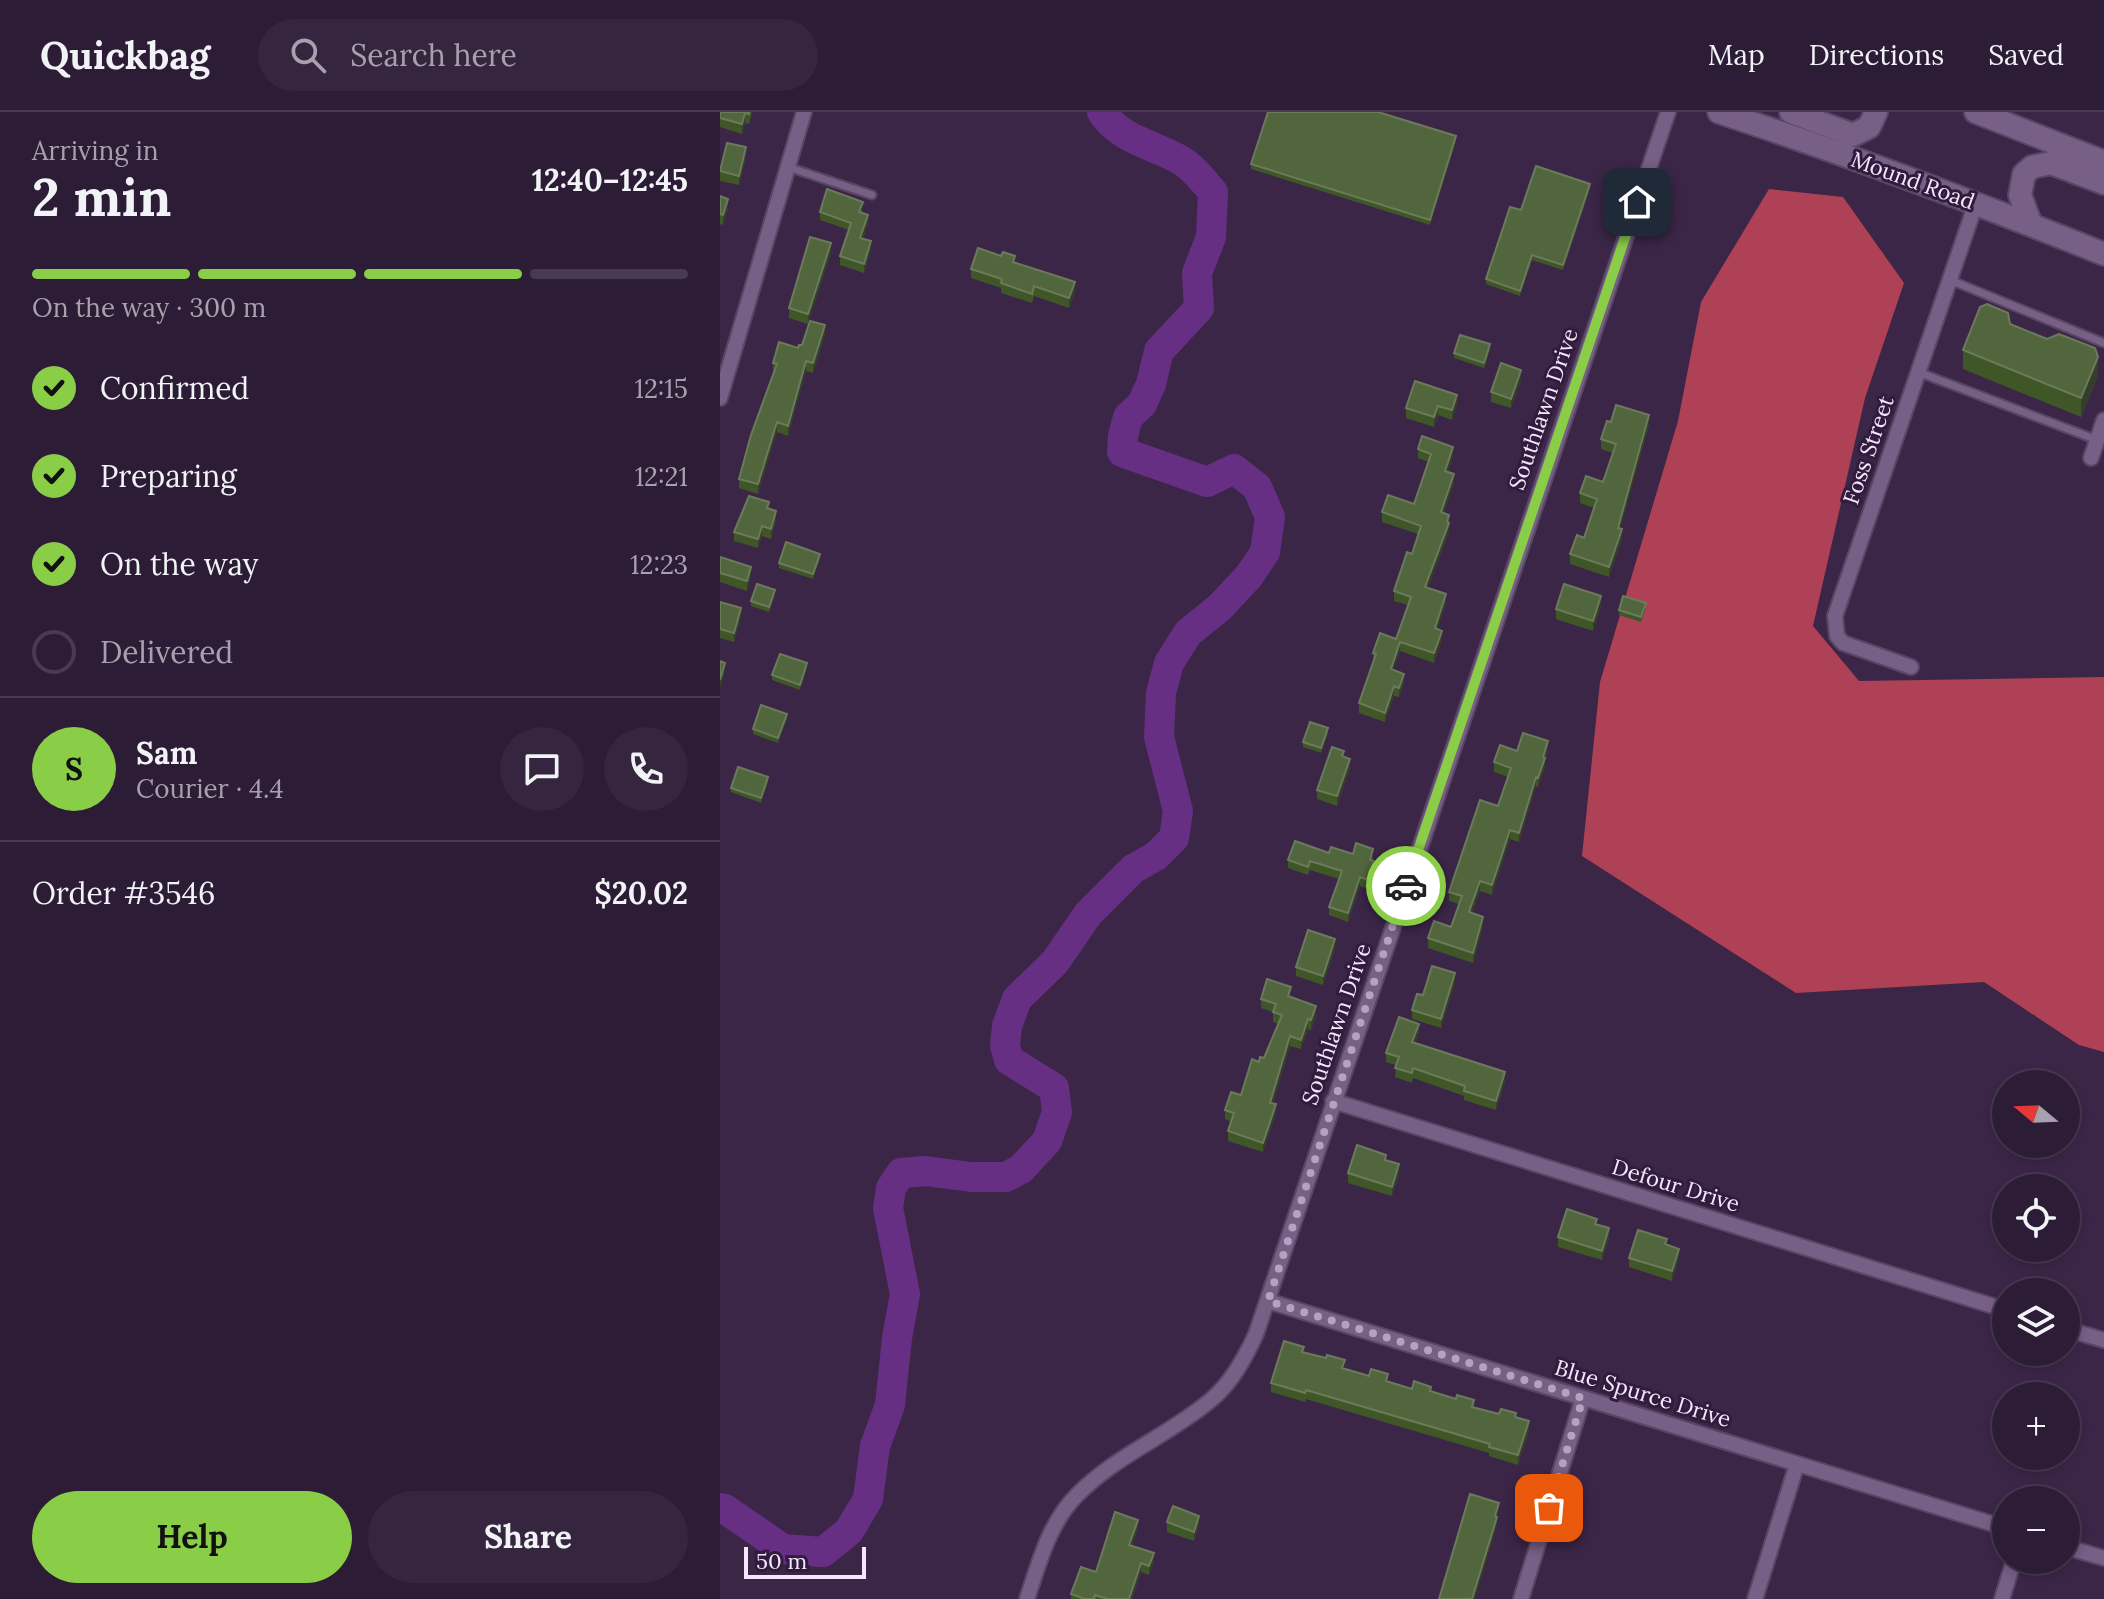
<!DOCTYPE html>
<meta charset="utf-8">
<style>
:root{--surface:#2d1c36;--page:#35253e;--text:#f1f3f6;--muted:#a7a1ad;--line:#483a51;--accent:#8ace47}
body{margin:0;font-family:Lora,serif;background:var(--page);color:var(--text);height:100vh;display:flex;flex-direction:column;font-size:30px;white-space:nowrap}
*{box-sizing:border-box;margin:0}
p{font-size:26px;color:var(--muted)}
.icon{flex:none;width:44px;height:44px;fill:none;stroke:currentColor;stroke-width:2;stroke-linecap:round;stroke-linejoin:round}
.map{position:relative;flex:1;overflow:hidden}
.drawer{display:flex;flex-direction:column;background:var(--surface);width:720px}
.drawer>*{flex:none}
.needle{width:52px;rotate:289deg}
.fabs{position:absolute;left:1272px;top:958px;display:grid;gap:16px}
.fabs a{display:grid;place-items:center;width:88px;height:88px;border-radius:50%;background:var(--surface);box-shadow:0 4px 12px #0003,0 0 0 2px var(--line);font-size:40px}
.scale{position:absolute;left:24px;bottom:20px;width:122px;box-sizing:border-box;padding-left:8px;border:4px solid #f4e7fd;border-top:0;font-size:22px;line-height:28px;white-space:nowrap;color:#f4e7fd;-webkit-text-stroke:6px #311c3e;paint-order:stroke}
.pin{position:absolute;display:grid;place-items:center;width:68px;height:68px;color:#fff;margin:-34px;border-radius:16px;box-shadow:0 4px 12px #0006}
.courier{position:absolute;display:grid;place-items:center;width:80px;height:80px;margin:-40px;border:6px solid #8ace47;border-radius:50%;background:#fff;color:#222;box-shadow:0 2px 10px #0007}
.summary em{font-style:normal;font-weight:700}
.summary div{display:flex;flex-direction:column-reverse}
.summary{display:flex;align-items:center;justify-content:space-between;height:136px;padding:0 32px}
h1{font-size:52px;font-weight:700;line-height:60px}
.bar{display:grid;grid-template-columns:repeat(4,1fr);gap:12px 8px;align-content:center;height:96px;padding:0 32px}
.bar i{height:10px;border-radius:6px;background:var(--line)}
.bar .selected{background:var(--accent)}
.bar p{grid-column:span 4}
.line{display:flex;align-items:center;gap:20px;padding:0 32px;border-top:2px solid var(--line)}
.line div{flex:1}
.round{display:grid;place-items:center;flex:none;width:84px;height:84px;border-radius:42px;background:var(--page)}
ol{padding:0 32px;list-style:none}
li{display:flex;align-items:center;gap:24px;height:88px}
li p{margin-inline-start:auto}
li .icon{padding:8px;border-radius:50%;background:var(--accent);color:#111;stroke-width:4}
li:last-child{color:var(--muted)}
li i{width:44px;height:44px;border:4px solid var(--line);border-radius:50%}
.primary-button{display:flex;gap:16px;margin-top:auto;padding:16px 32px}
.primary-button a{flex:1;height:92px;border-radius:48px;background:var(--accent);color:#111;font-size:32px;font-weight:700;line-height:92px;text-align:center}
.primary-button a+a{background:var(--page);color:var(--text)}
header{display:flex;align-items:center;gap:48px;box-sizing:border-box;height:112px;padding:0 40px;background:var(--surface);border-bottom:2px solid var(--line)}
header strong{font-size:38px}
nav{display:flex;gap:44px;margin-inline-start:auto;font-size:28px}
.search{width:560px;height:72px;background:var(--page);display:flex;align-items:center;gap:20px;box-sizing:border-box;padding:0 28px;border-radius:44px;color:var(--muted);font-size:30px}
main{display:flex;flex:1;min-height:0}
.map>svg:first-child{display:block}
</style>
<header>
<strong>Quickbag</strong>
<div class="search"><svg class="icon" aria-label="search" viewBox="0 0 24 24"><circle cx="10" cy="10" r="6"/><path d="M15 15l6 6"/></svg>Search here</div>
<nav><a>Map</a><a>Directions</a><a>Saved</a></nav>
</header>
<main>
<section class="drawer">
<div class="summary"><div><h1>2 min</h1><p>Arriving in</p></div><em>12:40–12:45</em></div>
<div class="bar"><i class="selected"></i><i class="selected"></i><i class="selected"></i><i></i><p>On the way · 300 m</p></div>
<ol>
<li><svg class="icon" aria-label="check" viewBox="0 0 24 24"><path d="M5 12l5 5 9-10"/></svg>Confirmed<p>12:15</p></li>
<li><svg class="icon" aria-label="check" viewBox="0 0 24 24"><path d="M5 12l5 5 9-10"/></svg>Preparing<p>12:21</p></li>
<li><svg class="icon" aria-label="check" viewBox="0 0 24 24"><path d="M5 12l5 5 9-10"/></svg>On the way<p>12:23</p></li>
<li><i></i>Delivered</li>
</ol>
<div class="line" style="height:144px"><b class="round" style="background:var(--accent);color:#111">S</b><div><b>Sam</b><p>Courier · 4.4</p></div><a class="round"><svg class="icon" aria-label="chat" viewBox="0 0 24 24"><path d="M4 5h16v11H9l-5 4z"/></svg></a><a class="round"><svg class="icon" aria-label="phone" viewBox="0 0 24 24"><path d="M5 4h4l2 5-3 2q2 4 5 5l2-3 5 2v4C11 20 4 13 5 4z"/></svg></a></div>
<div class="line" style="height:104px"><div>Order #3546</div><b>$20.02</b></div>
<div class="primary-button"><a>Help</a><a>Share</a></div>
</section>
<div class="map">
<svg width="1384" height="1487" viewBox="0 0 1384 1487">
<rect width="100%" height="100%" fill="#3c2648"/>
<path fill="#ae4155" d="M1049 77 1123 85 1184 171 1145 286 1093 514 1139 569 1384 565V940L1359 933 1264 870 1076 881 862 744 880 570 958 309 981 190Z"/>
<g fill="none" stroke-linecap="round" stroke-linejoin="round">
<path stroke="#672f83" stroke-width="30" d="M0 1396 5 1397 63 1437 103 1440 129 1419 148 1387 155 1334 170 1293 177 1226 185 1182 168 1096 171 1076 181 1061 206 1059 251 1065H286L301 1057 327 1029 337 1000 334 976 289 948 285 934 287 914 297 887 335 850 368 802 413 757 436 744 454 726 458 699 439 625 441 581 449 551 468 521 500 495 529 464 545 440 550 405 537 375 514 357 487 370 402 340 403 324 408 305 422 292 431 272 439 239 479 196 477 161 491 125 493 80C484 70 474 56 462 49 434 32 401 29 382 0"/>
<defs>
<path id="service" d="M68 55 152 83
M1230 168 1384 231
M1198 260 1377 328"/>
<path id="minor" d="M0 286 84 0
M1371 346 1384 308
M1191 555 1123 531 1117 524 1115 504 1256 91
M613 989 1286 1198
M548 1189 1286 1416
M1346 1217 1384 1228
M1346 1435 1384 1446
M307 1487C319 1451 329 1411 357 1383 396 1343 450 1323 492 1287 512 1270 525 1246 536 1222L948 0
M801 1487 863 1286
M1035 1487 1077 1352
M1282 1487 1294 1448"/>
<path id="secondary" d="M999 0C1129 43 1257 91 1384 142
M1071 0 1133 23 1149 15 1156 0
M1256 0 1384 50
M1311 113 1300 83 1304 62 1312 55 1331 51 1384 71"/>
</defs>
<use href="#service" stroke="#594664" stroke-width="11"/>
<use href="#minor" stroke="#594664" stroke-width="18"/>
<use href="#secondary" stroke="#594664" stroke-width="26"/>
<use href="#service" stroke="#775f86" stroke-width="7"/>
<use href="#minor" stroke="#775f86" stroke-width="14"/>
<use href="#secondary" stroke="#775f86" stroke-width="22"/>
</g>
<path fill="#3f5727" d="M0 0H32L29 12 25 11 22 22 0 15Z
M736 29 710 113 531 57V52Z
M26 45 19 73 0 69V59Z
M870 77 843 158 812 148 800 184 766 172V167L801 98Z
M0 84 8 96 3 113 0 112Z
M143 98 142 101 148 111 143 126 151 137 144 161 120 153V144L129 118 100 108V100Z
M111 141 88 212 69 206V196Z
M295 150 355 180 349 196 314 184 312 191 281 181V176L251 166V157Z
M1290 212 1378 264 1361 305 1243 257V238Z
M105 223 93 261 86 259 68 324 57 320 38 382 19 376V367L53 261V251L78 236Z
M770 237 764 256 734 246V241Z
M801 268 791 296 771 290V280Z
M737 292 732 308 718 303 714 315 686 306V296Z
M891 310 929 313 900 417 902 427 889 465 850 452V442L864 426 874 396 860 391V381L883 370 893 341 881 337V327Z
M698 337 733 344 728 360 734 371 724 401 729 403V420L708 476 726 491 717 517 722 528 714 551 680 539 673 558 684 571 679 585 674 584 665 610 639 601V591L653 550V541L676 527 688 493 674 489V479L692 442 698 422 662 410V400L694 392 709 350 698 346Z
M49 396 56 408 51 427 42 424 38 436 14 429V420Z
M0 445 31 464 27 479 0 470Z
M100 447 93 467 59 456V451Z
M55 483 49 500 31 494V489Z
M0 490 21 505 14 530 0 526Z
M881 494 873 519 836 507V497Z
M926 496 921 510 899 503V498Z
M87 556 80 578 52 568V563Z
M67 607 58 631 33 622V617Z
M608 621 601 641 583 635V630Z
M797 639H828L825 649V655L818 675 816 674 799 730 790 727 772 783 760 779 752 801 763 815 753 851 708 836V826L731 815 739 792 729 789V780L778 694 788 665 774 660V650Z
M624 644 630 656 617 694 597 687V678Z
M48 670 41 691 11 680V676Z
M609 741 633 742 653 745 652 748 654 758 648 777 640 774 628 810 609 803V795L619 767 590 758 588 763 568 756V748Z
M615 837 603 873 576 864V855Z
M735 871 721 916 692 907V898L703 883Z
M571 885 596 904 591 918 588 917 581 937 570 934 553 991 556 1002 543 1040 508 1029V1019L512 1010 505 1007V998L521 983 539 950 544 946 558 912 553 910V900L541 896V887Z
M699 921 695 931 785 970 776 998 744 988V984L693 966 692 971 675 965 676 953 666 950V941Z
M628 1061 679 1062 672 1084 628 1071Z
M877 1112 889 1126 882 1148 838 1135V1125Z
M909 1146H959L952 1169 909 1155Z
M584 1240 625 1257 692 1277 711 1279 754 1295 779 1302 796 1306 809 1319 798 1353 769 1344V1341L586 1287 585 1290 551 1280V1271Z
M447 1410 479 1413 474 1429 447 1420Z
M418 1416 412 1434 434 1450 429 1463 421 1460 412 1487H351V1482L376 1460Z"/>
<path fill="#353d2b" d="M25 1V11L22 22V12Z
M736 24V29L710 113V108Z
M26 35V45L19 73V64Z
M870 72V77L843 158V153Z
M8 87V96L3 113V103Z
M148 103V111L140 134V126Z
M151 129V137L144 161V152Z
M111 131V141L88 212V202Z
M812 143V148L800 184V179Z
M355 170V180L349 196V186Z
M105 213V223L93 261V251Z
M1378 245V264L1361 305V286Z
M86 249V259L68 324V314Z
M801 258V268L791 296V287Z
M737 283V292L732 308V298Z
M718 294V303L714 315V305Z
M929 303V313L898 426V416Z
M57 310V320L38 382V372Z
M733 335V344L725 368V359Z
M734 362V371L721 410V400Z
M56 399V408L51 427V417Z
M729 403V420L705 484V475Z
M42 414V424L38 436V427Z
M902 417V427L889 465V455Z
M100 442V447L93 467V462Z
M31 455V464L27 479V469Z
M726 482V491L715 525V516Z
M881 484V494L873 519V509Z
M21 496V505L14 530V521Z
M722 519V528L714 551V541Z
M680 530V539L671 566V557Z
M5 551V560L0 578V568Z
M87 551V556L80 578V573Z
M684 562V571L679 585V576Z
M674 574V584L665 610V601Z
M67 602V607L58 631V626Z
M828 629V639L825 649V655L818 675V666L823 645Z
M630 647V656L617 694V684Z
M48 665V670L41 691V686Z
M816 665V674L799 730V721Z
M790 718V727L772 783V773Z
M654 749V758L648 777V768Z
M640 765V774L628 810V801Z
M760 769V779L749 810V800Z
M763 805V815L753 851V841Z
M615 827V837L603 873V864Z
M735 861V871L721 916V907Z
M596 894V904L591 918V908Z
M588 907V917L581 937V928Z
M699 912V921L692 939V930Z
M570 924V934L550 1000V991Z
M785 960V970L776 998V989Z
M556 992V1002L543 1040V1031Z
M679 1052V1062L672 1084V1075Z
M889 1116V1126L882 1148V1139Z
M959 1137V1146L952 1169V1159Z
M809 1309V1319L798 1353V1343Z
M479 1404V1413L474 1429V1420Z
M777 1405V1414L755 1487H752Z
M418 1408V1416L409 1442V1433Z
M434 1441V1450L429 1463V1454Z
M421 1451V1460L412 1487H409Z"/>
<path fill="#52663e" stroke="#6c7a5c" stroke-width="2" d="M0 0H29V2L25 1 22 12 0 6Z
M548 0H658L736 24 710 108 531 52Z
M7 31 26 35 19 64 0 59Z
M816 54 870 72 843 153 812 143 800 179 766 167 790 95 801 98Z
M107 77 143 90 139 100 148 103 140 126 151 129 144 152 120 144 131 111 100 100Z
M0 84 8 87 3 103 0 102Z
M90 125 111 131 88 202 69 196Z
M258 136 281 144 283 140 295 144 293 150 355 170 349 186 314 174 312 182 281 171 282 167 251 157Z
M1267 192 1288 201 1290 212 1327 227 1339 222 1375 236 1378 245 1361 286 1243 238 1260 195Z
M90 209 105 213 93 251 86 249 68 314 57 310 38 372 19 367 31 323 57 252 53 251 59 230 78 236 79 233H82Z
M740 223 770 232 764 251 734 241Z
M781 251 801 258 791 287 771 280Z
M695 269 737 283 732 298 718 294 714 305 686 296Z
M896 293 929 303 898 416 902 417 889 455 850 442 857 423 864 426 877 387 860 381 866 364 883 370 896 332 881 327 887 309 891 310Z
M702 324 733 335 725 359 734 362 721 400 729 403 727 410 729 411 705 475 726 482 715 516 722 519 714 541 680 530 671 557 684 562 679 576 674 574 665 601 639 591 656 542 653 541 660 521 676 527 691 485 674 479 687 440 692 442 701 414 662 400 668 383 694 392 711 342 698 337Z
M29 384 49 390 47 396 56 399 51 417 42 414 38 427 14 420Z
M66 430 100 442 93 462 59 451Z
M0 445 31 455 27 469 0 461Z
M37 472 55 478 49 495 31 489Z
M844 472 881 484 873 509 836 497Z
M903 484 926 491 921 505 899 498Z
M0 490 21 496 14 521 0 517Z
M60 542 87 551 80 573 52 563Z
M0 549 5 551 0 568Z
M41 593 67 602 58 626 33 617Z
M590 610 608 616 601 636 583 630Z
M803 621 828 629 823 645 825 646 818 666 816 665 799 721 790 718 772 773 760 769 749 800 763 805 753 841 708 826 714 809 731 815 742 784 729 780 760 688 778 694 791 656 774 650 780 633 797 639Z
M612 635 624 639 622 644 630 647 617 684 597 678Z
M18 655 48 665 41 686 11 676Z
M575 729 609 741 611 735 633 742 636 731 653 737 650 748 654 749 648 768 640 765 628 801 609 795 622 759 590 749 588 755 568 748Z
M588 818 615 827 603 864 576 855Z
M712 854 735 861 721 907 692 898 697 882 703 883Z
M547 867 571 875 568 884 596 894 591 908 588 907 581 928 570 924 550 991 556 992 543 1031 508 1019 514 1001 505 998 511 980 521 983 532 947 539 950 540 945 544 946 562 903 553 900 556 892 541 887Z
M679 905 699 912 692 930 785 960 776 989 744 979 745 974 693 956 692 961 675 956 679 945 666 941Z
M637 1033 666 1043 665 1048 679 1052 672 1075 628 1061Z
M847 1097 877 1107 875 1112 889 1116 882 1139 838 1125Z
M918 1118 947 1127 945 1132 959 1137 952 1159 909 1146Z
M564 1229 584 1235 582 1240 606 1246 607 1243 625 1248 622 1256 649 1264 651 1257 668 1262 666 1269 692 1277 694 1269 711 1275 710 1279 736 1287 737 1283 754 1288 752 1295 779 1302 781 1297 796 1301 795 1305 809 1309 798 1343 769 1335 770 1332 586 1278 585 1281 551 1271Z
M750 1382 779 1391 775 1404 777 1405 752 1487H719Z
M453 1394 479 1404 474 1420 447 1410Z
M395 1400 418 1408 409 1433 434 1441 429 1454 421 1451 409 1487H388L375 1483 374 1487H365L351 1482 361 1455 376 1460Z"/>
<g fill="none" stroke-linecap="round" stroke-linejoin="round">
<path stroke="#b4a3be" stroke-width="8" stroke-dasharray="0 14.4" d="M686 774 548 1189 863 1286 829 1396"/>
<path stroke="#8ace47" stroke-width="10" d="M686 774 917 90"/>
</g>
<g text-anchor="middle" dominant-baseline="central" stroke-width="6" stroke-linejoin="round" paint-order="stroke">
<g font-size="22" fill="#f4e7fd" stroke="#311c3e">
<text transform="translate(1193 68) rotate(20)">Mound Road</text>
<text transform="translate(823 297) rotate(-71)">Southlawn Drive</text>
<text transform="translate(1148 338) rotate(-71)">Foss Street</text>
<text transform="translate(616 912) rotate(-71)">Southlawn Drive</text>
<text transform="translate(956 1073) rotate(17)">Defour Drive</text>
<text transform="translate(923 1281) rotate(17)">Blue Spurce Drive</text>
</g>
</g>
</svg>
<div class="fabs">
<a><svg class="needle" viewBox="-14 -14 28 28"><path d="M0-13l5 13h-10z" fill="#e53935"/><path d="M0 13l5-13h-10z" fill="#a7a1ad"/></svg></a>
<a><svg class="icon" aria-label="locate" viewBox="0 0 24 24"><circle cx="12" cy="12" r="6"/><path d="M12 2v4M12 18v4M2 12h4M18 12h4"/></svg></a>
<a><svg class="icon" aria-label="layers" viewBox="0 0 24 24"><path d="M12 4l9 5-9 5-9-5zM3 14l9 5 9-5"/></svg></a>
<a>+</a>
<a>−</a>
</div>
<div class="scale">50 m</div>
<div class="pin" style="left:829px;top:1396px;background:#ea580c"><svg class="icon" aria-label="bag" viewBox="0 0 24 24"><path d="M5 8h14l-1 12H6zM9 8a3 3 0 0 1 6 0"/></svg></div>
<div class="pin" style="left:917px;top:90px;background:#1f2937"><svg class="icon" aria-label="home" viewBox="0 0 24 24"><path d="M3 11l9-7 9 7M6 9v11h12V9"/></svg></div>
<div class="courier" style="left:686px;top:774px"><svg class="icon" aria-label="car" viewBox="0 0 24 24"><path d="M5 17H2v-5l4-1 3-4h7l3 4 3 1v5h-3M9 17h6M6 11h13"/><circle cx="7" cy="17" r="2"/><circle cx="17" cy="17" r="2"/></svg></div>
</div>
</main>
